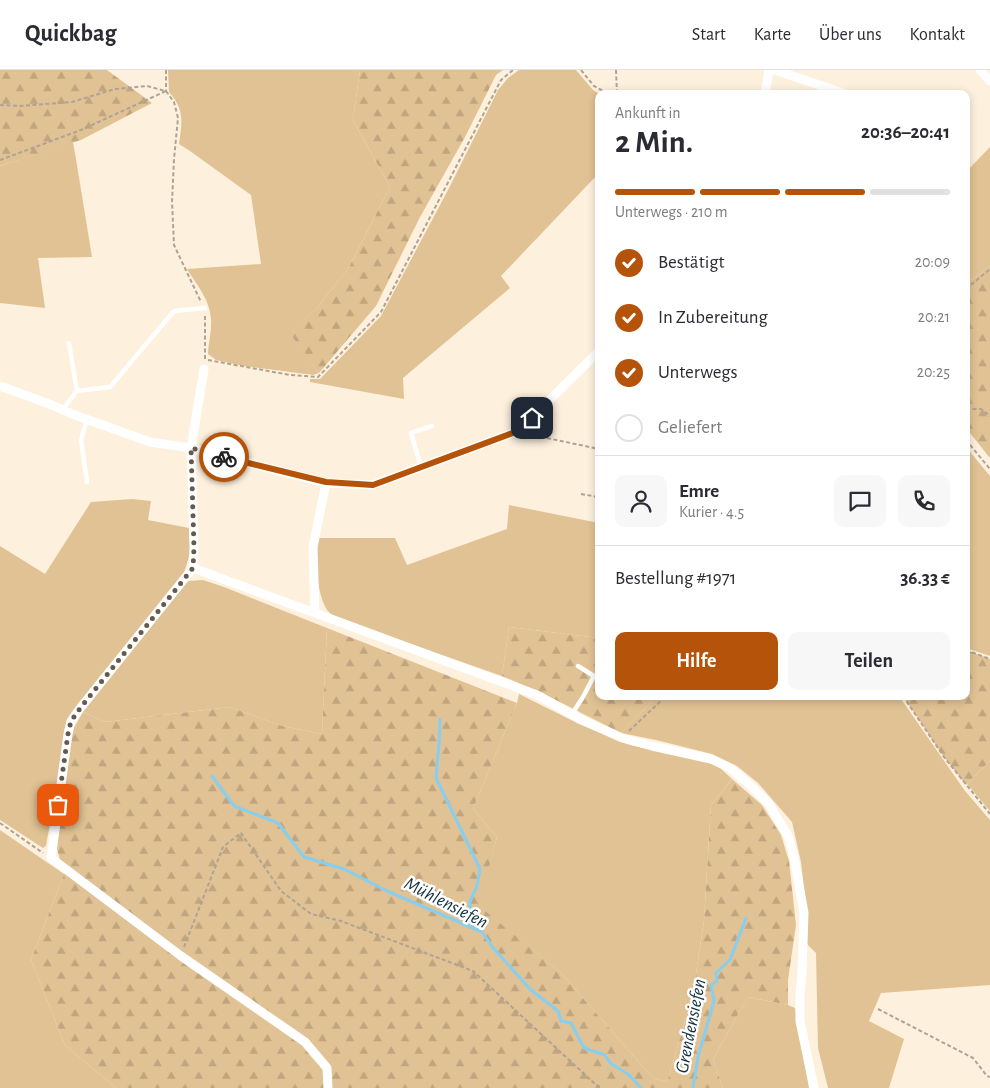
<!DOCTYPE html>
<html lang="de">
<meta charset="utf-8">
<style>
:root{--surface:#fff;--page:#f7f7f7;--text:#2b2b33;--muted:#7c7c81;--line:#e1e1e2;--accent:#b45309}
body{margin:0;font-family:"Alegreya Sans",sans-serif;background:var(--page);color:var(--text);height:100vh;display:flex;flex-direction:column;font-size:19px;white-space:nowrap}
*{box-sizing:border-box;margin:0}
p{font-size:16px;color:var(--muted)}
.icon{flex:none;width:28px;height:28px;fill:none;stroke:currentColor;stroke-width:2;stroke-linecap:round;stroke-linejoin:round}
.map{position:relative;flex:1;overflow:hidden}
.details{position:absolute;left:595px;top:20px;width:375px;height:610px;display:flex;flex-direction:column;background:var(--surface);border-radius:10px;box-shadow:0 2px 8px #0003}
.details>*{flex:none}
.pin{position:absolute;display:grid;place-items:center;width:42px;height:42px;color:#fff;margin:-21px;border-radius:10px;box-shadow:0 2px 8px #0006}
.courier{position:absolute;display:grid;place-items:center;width:50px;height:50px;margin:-25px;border:4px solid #b45309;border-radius:50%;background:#fff;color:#222;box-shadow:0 1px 6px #0007}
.overview em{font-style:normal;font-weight:700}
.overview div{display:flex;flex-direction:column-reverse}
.overview{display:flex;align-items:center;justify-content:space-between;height:85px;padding:0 20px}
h1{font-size:32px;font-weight:700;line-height:38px}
.bar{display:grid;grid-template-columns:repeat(4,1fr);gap:8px 5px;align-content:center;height:60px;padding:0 20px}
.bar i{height:6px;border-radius:4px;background:var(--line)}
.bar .on{background:var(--accent)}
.bar p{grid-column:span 4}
.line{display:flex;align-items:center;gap:12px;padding:0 20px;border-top:1px solid var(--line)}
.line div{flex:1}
.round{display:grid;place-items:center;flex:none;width:52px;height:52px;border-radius:10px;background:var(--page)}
ol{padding:0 20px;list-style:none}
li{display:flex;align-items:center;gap:15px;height:55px}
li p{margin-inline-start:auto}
li .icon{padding:5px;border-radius:50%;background:var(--accent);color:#fff;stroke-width:4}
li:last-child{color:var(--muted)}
li i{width:28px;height:28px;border:2px solid var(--line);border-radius:50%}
.button{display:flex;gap:10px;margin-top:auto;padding:10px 20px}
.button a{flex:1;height:58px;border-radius:10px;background:var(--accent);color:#fff;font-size:20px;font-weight:700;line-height:58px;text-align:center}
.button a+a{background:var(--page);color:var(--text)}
header{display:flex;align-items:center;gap:30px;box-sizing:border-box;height:70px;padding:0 25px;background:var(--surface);border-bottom:1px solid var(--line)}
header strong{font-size:24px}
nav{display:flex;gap:28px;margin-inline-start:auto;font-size:18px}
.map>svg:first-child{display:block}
</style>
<header>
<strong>Quickbag</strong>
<nav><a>Start</a><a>Karte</a><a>Über uns</a><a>Kontakt</a></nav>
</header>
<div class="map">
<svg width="990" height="1018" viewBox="0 0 990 1018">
<defs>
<pattern id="forest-firs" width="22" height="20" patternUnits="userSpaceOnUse" patternTransform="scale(1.25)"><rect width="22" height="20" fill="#e1c294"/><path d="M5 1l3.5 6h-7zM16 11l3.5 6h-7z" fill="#c0a57e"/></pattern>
</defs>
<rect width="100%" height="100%" fill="#fdf0dd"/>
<path fill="#e1c294" d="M168 0H360L353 50 390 117 349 197 318 237 290 262 319 303 313 305 244 296 216 290 208 284C208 274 211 265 211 256 213 233 198 217 187 199L261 194 251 125 190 81 179 74C182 52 185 40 169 22Z
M519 0H576L593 20 599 24V103L501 206 510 218 403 308 404 329 310 312V309H320L381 246 448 120 498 20 508 8Z
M73 72 75 83 92 187 38 188 45 238 0 233V96Z
M990 77V197L966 214V102Z
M966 377 990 406V586L966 578Z
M132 429 151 431 148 450 189 458 191 480 184 503 67 656 46 776 43 778 0 750V476L45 504 91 432Z
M509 435 599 453V568L509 557 502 606 336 548C333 546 330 543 327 540 316 523 315 487 318 468H395L407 495 507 459Z
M203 510 224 517 327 558 322 664 282 656 230 637 105 652 83 642 187 511Z
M519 624 579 654 630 675 694 688 718 696 732 709 711 735 704 850 693 924 667 1012 653 1008 560 902 478 836 497 767 473 739 517 633Z
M657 626H899L965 721 990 750V915L881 923 869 951 904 969 889 1018H828L818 978 816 883 807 874V843L801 792 792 752 758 713 737 696 712 684 656 670 621 663Z
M990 691V741L967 714Z
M0 760 64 804 31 890 65 975 116 1018H0Z
M748 927 788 935 795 938 809 1018H723L713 989Z"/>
<path fill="url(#forest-firs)" d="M0 0H107L152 33 81 70 0 96Z
M360 0H503L496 5 465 67 419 149 376 236 319 303 289 262 318 237 349 197 390 117 353 50Z
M990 197V388L966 358V214Z
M509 557 599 568V626H657L621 663 544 624 502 606Z
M327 558 517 633 473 739 497 767 479 836 560 902 653 1008 667 1012 693 924 704 850 711 735 732 709 762 735 781 765 789 791 796 855 788 910V935L748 927 713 989 723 1018H116L65 975 31 890 64 804 57 779 72 661 83 642 105 652 230 637 282 656 322 664Z
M966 580 990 589V691L966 715 944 687 903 626H966Z"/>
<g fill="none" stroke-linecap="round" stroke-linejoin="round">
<path stroke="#86cff0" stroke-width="3" d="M440 649 439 673 436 708 480 799 477 816 470 831 469 856
M212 706 234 736 278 753 304 787 344 799 387 821 482 862 494 879 531 920 558 941 561 951 571 953 584 978 605 985 610 993 628 1004 641 1018
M693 1018 698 987 714 931 711 915 717 911 716 903 730 890 746 848"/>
<path stroke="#aea394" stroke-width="2" stroke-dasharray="4 2.5" stroke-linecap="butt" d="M166 0V21
M581 0 594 16 609 24
M616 0 617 24
M166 21 174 32 178 48 174 89 172 132 174 175 201 232
M0 35 21 36 72 32 115 19 147 16 165 21
M0 90 81 60 166 21
M966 219 990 199
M205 246V291
M208 290 290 305 318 307 381 242 501 10 513 0
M966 339H981L990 346
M528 364 599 379
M966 370 990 399
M581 424 598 427 599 426
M966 580 990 589
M903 626 944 687 990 744
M629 661 666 626
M0 753 43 783
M184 877 223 777 241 763 281 821 311 844 341 851 473 901 595 1014 601 1018
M878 939 973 988 987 1006 990 1007"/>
<path stroke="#fff" stroke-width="4.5" d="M69 273 77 321
M63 339 77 321 110 317 174 241 205 238
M421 397 411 363 432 356
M87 412 81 370 87 349
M572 644 583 627 594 606 578 596"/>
<path stroke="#fff" stroke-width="9" d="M775 0 846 24
M980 0 990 11
M765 24 769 0
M204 299 191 378 194 478 193 498 81 637 71 651 68 664 51 788 181 886 305 972 327 998 328 1018
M0 316 52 335 72 344 150 372 191 378 326 413 373 415 518 361 599 281
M193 498 537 625 584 651 622 668 652 676 711 689 730 698 749 714 769 734 788 766 794 787 804 843 802 903 800 925V951L814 1018
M315 543 313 477 326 413"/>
</g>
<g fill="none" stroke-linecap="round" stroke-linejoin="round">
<path stroke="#645a4f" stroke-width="5" stroke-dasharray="0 9" d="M58 735 68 664 71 651 81 637 193 498 194 478 191 378 224 387"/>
<path stroke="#b45309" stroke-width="6" d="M224 387 326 412 373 415 518 361 532 348"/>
</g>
<g text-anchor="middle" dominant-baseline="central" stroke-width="5" stroke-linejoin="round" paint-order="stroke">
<g font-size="19" font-style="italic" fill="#0f3240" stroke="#fff">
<text transform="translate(446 833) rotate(27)">Mühlensiefen</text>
<text transform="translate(691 956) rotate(-79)">Grendensiefen</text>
</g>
</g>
</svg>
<div class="pin" style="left:58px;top:735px;background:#ea580c"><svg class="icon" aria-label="bag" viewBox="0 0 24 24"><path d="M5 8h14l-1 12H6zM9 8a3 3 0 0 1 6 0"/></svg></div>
<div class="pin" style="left:532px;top:348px;background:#1f2937"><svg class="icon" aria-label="home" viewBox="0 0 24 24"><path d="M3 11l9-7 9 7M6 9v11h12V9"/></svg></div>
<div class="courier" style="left:224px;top:387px"><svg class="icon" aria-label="bike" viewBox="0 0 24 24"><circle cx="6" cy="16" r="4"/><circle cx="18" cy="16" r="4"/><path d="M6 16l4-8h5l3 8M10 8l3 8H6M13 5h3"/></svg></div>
<section class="details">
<div class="overview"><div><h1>2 Min.</h1><p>Ankunft in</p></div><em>20:36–20:41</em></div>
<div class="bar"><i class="on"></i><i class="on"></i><i class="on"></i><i></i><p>Unterwegs · 210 m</p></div>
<ol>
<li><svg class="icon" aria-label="check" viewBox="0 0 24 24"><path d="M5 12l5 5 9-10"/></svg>Bestätigt<p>20:09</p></li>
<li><svg class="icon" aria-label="check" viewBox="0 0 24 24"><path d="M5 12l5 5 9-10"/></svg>In Zubereitung<p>20:21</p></li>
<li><svg class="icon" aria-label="check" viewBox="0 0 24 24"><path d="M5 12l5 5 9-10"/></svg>Unterwegs<p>20:25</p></li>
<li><i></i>Geliefert</li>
</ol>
<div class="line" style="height:90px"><a class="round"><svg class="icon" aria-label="person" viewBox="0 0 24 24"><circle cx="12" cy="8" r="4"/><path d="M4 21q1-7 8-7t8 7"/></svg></a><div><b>Emre</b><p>Kurier · 4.5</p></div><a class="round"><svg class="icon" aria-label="chat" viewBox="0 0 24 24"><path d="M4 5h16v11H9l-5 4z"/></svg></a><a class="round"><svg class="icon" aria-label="phone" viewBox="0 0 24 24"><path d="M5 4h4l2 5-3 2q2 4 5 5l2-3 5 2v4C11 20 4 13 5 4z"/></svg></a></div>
<div class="line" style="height:65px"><div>Bestellung #1971</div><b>36.33 €</b></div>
<div class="button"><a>Hilfe</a><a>Teilen</a></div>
</section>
</div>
